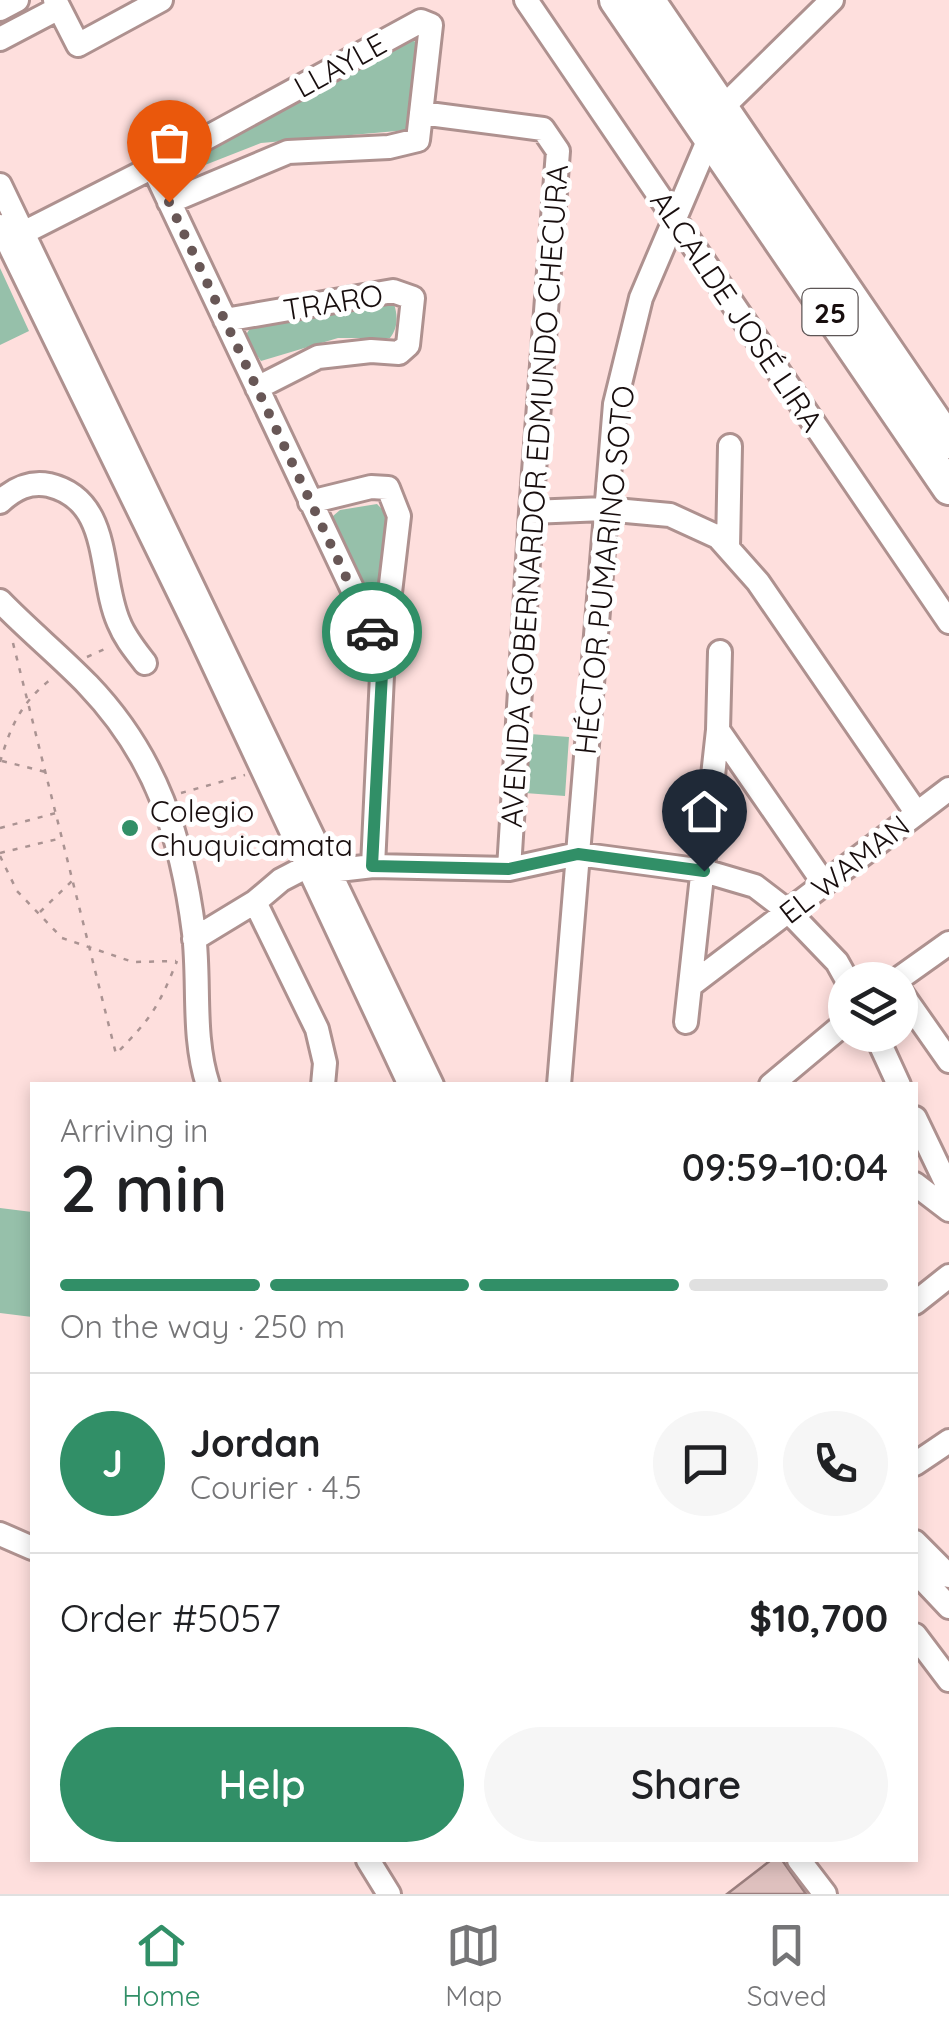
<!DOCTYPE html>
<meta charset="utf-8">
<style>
:root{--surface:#fff;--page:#f6f6f6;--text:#202124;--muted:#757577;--line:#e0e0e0;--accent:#318f67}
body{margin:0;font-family:Quicksand,sans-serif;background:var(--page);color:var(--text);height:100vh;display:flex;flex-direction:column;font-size:38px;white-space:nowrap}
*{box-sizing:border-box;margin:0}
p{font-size:32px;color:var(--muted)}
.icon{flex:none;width:55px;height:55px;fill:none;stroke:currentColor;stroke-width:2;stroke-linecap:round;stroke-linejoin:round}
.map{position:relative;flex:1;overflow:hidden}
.side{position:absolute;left:30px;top:1082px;width:888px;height:780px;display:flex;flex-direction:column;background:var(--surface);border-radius:0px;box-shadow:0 5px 15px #0003}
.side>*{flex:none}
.buttons{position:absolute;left:828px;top:962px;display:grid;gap:20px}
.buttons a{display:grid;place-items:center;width:90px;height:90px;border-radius:50%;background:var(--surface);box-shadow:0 5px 15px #0003;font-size:50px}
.pin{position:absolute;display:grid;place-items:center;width:85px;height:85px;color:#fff;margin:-102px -42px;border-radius:50% 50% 50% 0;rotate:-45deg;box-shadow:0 0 10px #0007}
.pin .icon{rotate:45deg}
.courier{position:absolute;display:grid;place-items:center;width:100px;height:100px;margin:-50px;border:8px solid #318f67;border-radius:50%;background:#fff;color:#222;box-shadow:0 2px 12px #0007}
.overview em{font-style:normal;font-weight:600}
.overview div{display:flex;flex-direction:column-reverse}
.overview{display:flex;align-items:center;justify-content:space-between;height:170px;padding:0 30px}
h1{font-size:65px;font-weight:600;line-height:75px}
.bar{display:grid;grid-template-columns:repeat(4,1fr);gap:15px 10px;align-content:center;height:120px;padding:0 30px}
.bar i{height:12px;border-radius:8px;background:var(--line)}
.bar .on{background:var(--accent)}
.bar p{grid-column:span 4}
.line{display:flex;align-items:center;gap:25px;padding:0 30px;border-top:2px solid var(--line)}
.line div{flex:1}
.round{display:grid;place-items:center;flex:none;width:105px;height:105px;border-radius:52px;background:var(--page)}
.action{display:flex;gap:20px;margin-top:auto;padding:20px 30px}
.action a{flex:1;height:115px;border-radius:60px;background:var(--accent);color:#fff;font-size:40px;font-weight:600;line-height:115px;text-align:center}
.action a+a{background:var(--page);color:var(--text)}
.menu{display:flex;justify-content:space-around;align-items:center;height:140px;border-top:2px solid var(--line);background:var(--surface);font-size:28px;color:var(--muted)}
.menu a{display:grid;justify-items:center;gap:5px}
.menu .on{color:var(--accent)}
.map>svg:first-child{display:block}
</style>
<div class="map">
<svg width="949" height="1894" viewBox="0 0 949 1894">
<defs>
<filter id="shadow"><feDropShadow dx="4.5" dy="7" stdDeviation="2.5" flood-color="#0004"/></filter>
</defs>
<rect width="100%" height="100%" fill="#fedfdd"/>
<path fill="#96c0aa" d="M407 38 416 42 408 130 261 143 182 174 168 176 171 166Z
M0 268 29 331 0 345Z
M386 300 394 304C398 316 398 328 390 338H338L261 361 248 343 247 333 253 324 317 316Z
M377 504 387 514 378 600 367 594 333 524V516L340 510Z
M530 734 569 737 565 796 525 793Z
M0 1208 32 1212V1317L0 1313Z"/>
<path fill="#dec0be" stroke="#9a7e7d" stroke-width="2.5" filter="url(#shadow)" d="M771 1860H782L806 1894H727Z"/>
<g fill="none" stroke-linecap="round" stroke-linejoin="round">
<defs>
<path id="minor" d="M55 0 78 45 161 0
M526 0 949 622
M0 9 17 0
M0 39 59 8
M421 113 543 129 558 151 531 512 509 869
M153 167 383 654 373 866
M0 185 432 1085
M0 226 199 634 410 1085
M23 233 153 167 421 21 431 25 418 140 389 147 288 152 169 202
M225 320 393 291 413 298 408 345 399 353 371 351 318 357 257 388
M0 502C14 489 29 481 49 485 113 500 98 576 119 623 125 638 135 650 145 663
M310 502 371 487 388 488 399 516 383 652
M531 512 604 509 670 515 718 537 758 582 916 812
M728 547 730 446
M0 601C28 630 60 656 88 685 157 757 182 838 194 933 200 984 192 1036 208 1085
M718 730 823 882
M255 902 317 1029 325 1063 323 1085
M194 939 255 902 281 880 306 867 330 871 373 866 509 869 578 854 704 871 755 886 789 912 837 962 847 980
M897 980 949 943
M691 985 949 789
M900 991 949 1061
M686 1022 718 730 720 652
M876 1035 899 1085
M559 1085 615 404 641 298 722 108 832 0
M771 1085 845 1023
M915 1118 949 1189
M915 1184 949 1210
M915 1303 949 1276
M915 1464 949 1441
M0 1534 32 1548
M915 1542 949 1576
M915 1571 949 1607
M915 1635 949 1680
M368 1860 389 1894
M799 1860 825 1894"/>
<path id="highway" d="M616 0 949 488
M648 0 949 442"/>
</defs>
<use href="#minor" stroke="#ae918f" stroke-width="28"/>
<use href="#highway" stroke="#ae918f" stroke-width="38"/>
<path stroke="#aa9392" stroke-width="2.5" stroke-dasharray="5 8" stroke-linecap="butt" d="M13 643 116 1054C152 1017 158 1008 177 961
M87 657 107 648
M2 761 46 772
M0 762C11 725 21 703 51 679
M181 793 245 775
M0 828 56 813
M0 853 62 838
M0 856 17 891 62 938 133 962 176 961
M40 912 73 880"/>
<use href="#minor" stroke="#fff" stroke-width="22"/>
<use href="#highway" stroke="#fff" stroke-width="32"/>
</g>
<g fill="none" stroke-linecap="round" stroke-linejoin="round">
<path stroke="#685756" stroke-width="10" stroke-dasharray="0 18" d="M169 202 372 632"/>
<path stroke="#318f67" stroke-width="12" d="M372 632 383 654 372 866 509 869 578 854 704 871"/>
</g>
<circle fill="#318f67" stroke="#fff" stroke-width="4" cx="130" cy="828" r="10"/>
<g text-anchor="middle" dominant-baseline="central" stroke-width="10" stroke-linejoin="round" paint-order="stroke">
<rect fill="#fff" stroke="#5d5656" stroke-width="2.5" x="802.5" y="289" width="55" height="46" rx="8"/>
<g font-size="28" font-weight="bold" fill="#180e0e">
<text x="830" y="312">25</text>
</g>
<g font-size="30" fill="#180e0e" stroke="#fff">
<text transform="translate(340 65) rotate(-29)">LLAYLE</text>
<text transform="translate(333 302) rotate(-9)">TRARO</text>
<text transform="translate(737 311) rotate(56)">ALCALDE JOSÉ LIRA</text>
<text transform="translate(534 496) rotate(-86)">AVENIDA GOBERNARDOR EDMUNDO CHECURA</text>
<text transform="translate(604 570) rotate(-84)">HÉCTOR PUMARINO SOTO</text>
<text transform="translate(844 869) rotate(-38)">EL WAMAN</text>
</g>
<g font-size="30" fill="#180e0e" stroke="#fff" text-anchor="start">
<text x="150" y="811">Colegio<tspan x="150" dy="34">Chuquicamata</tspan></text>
</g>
</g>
</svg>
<div class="buttons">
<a><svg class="icon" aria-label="layers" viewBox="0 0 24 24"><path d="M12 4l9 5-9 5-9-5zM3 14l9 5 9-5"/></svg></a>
</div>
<div class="pin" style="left:169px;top:202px;background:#ea580c"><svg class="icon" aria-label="bag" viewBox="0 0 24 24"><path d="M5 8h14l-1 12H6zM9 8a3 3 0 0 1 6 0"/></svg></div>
<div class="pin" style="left:704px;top:871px;background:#1f2937"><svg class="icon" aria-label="home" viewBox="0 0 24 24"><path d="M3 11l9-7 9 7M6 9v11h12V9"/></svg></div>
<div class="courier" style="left:372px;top:632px"><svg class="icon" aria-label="car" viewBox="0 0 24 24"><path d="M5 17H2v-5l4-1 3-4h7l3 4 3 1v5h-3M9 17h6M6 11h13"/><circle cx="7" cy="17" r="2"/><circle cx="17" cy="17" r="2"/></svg></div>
<section class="side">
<div class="overview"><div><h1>2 min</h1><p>Arriving in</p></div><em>09:59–10:04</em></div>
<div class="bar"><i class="on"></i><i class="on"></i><i class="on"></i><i></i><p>On the way · 250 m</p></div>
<div class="line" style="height:180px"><b class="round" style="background:var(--accent);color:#fff">J</b><div><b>Jordan</b><p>Courier · 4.5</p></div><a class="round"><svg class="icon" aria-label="chat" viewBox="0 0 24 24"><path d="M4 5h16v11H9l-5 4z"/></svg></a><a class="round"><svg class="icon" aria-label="phone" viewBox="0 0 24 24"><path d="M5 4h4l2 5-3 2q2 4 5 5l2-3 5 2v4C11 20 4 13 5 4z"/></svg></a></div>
<div class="line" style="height:130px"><div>Order #5057</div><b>$10,700</b></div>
<div class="action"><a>Help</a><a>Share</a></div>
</section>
</div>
<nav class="menu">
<a class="on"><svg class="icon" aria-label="home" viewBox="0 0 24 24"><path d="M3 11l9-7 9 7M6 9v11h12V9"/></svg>Home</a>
<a><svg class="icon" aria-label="map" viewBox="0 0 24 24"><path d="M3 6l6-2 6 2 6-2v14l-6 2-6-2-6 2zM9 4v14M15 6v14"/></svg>Map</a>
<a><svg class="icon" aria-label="saved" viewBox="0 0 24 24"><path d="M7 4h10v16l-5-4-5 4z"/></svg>Saved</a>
</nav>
